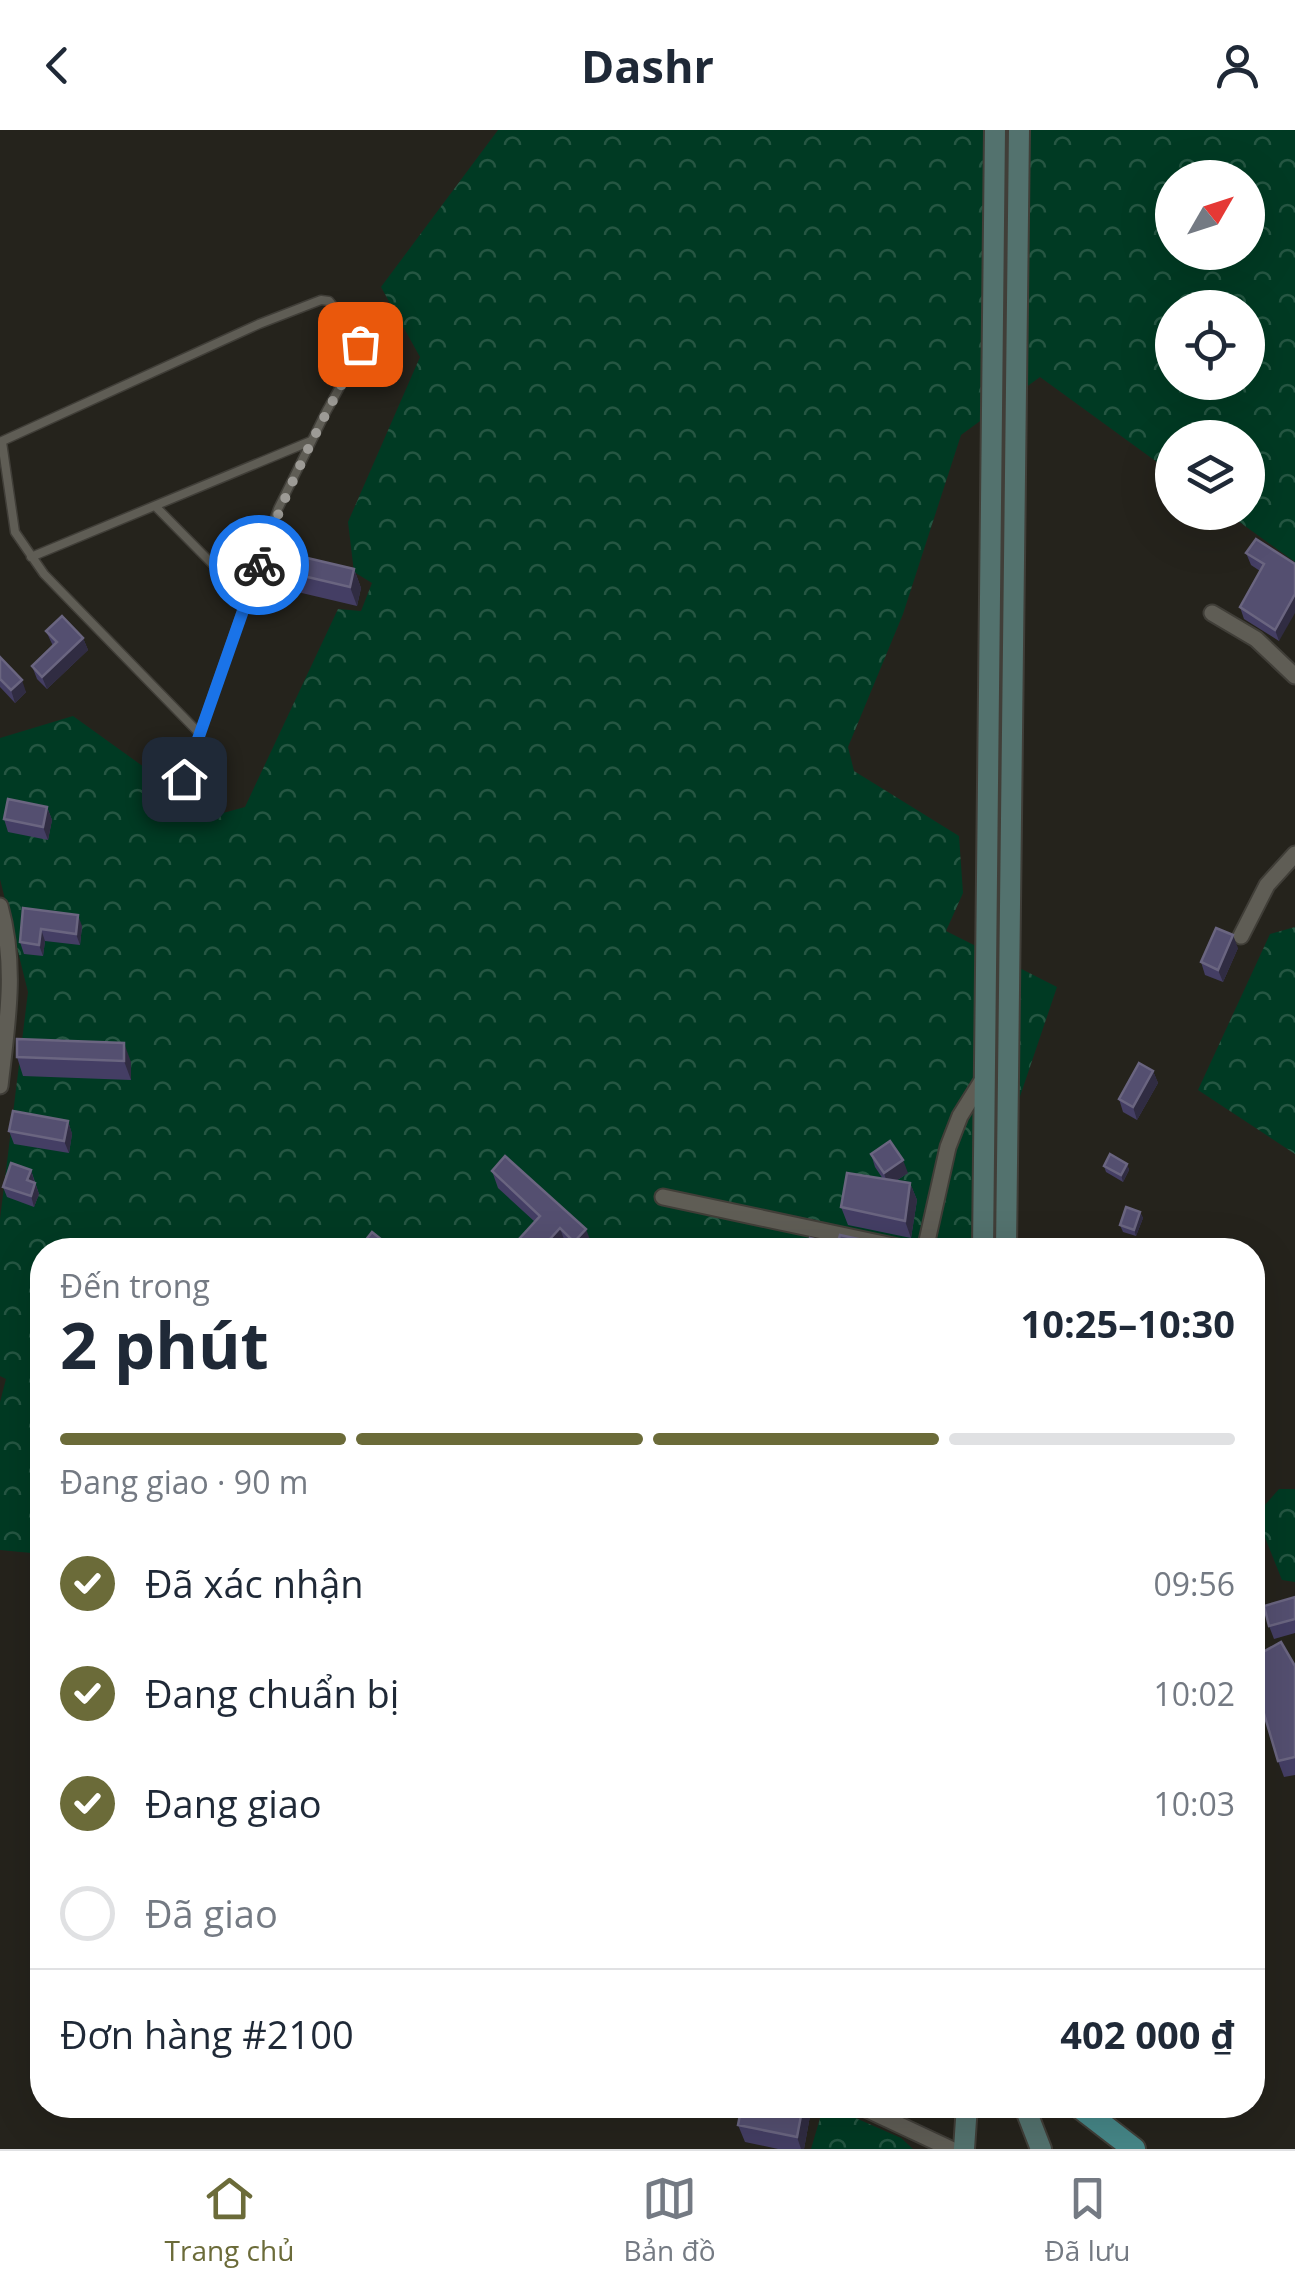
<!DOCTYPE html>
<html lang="vi">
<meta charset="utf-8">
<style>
:root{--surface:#fff;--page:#f6f6f7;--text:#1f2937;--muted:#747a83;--line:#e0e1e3;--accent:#6b6b39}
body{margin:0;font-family:"Open Sans",sans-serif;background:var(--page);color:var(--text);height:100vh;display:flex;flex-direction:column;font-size:38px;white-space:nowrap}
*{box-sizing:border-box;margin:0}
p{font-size:32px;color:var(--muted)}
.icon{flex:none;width:55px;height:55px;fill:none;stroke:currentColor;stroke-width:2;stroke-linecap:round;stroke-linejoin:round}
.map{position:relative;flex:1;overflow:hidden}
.details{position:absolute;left:30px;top:1108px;width:1235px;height:880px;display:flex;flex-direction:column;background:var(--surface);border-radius:40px;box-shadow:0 10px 40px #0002}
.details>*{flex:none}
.needle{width:65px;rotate:51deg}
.buttons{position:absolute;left:1155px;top:30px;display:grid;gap:20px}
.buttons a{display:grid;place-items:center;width:110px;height:110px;border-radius:50%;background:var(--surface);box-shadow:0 10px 40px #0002;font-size:50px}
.pin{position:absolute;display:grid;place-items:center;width:85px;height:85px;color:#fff;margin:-42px;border-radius:20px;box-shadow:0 5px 15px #0006}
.courier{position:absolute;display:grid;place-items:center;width:100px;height:100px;margin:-50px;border:8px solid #1a73e8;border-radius:50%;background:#fff;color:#222;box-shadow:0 2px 12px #0007}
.head em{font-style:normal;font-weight:700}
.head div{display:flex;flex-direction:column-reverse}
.head{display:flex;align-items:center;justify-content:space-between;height:170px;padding:0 30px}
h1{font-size:65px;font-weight:700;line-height:75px}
.bar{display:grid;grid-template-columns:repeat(4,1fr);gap:15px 10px;align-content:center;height:120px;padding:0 30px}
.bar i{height:12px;border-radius:8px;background:var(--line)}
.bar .active{background:var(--accent)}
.bar p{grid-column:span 4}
.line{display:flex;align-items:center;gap:25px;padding:0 30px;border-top:2px solid var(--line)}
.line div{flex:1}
ol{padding:0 30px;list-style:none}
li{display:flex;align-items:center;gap:30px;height:110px}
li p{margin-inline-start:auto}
li .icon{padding:10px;border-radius:50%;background:var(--accent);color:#fff;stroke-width:4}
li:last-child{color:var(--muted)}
li i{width:55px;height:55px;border:5px solid var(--line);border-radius:50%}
header{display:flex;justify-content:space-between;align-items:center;height:130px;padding:0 30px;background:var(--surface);font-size:45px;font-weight:700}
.menu{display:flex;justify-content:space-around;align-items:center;height:140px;border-top:2px solid var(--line);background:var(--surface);font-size:28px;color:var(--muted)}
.menu a{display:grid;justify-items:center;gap:5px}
.menu .active{color:var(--accent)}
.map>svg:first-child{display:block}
</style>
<header><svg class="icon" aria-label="back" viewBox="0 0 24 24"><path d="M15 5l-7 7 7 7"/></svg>Dashr<svg class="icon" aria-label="person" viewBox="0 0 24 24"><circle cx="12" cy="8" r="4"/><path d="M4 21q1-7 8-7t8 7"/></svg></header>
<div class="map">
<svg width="1295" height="2019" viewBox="0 0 1295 2019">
<defs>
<pattern id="forest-crowns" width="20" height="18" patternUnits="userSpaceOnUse" patternTransform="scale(2.5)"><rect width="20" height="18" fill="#003a23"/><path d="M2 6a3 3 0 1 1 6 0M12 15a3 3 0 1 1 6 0" fill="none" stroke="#255642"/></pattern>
</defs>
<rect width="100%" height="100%" fill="#25231c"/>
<path fill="url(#forest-crowns)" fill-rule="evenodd" d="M498 0H1295V432L1227 383 1248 382V308H1172V343L1040 247 961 305 903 484 848 617 854 641 959 706 963 763 946 801 1057 857 968 1120H42V1424L0 1420V1272L6 1249 0 1246V1089L28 862 0 749V608L73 586 212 686 245 677 338 479 361 481 372 453 354 442 348 392 420 227 381 157ZM1172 48H1248V122H1172ZM1172 178H1248V252H1172Z
M1295 797V1024L1198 960 1270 804Z
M1279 1359H1295V1452L1282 1450 1256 1385Z
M842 1982 901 2008 913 2019H811L821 1985Z"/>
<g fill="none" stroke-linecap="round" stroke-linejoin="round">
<defs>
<path id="service" d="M0 312 259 194 321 170 329 171 357 207 360 221 326 282 278 379 184 649
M2 312 15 402 44 444 200 604
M155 376 247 469
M31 427 311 311"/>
<path id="minor" d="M1212 483 1256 509 1295 546
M0 776C17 836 7 894 0 956
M1241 806 1267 755 1295 724
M663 1067 912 1120
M925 1120 948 1017 960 986 985 946
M857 1975 951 2019"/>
<path id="secondary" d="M983 1120 995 0
M1006 1120 1019 0
M1024 1975 1041 2019
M964 2019 967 1975"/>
<path id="primary" d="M1077 1975 1134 2019"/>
</defs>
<use href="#service" stroke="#403e38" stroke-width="11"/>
<use href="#minor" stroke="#403e38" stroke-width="19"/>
<use href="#secondary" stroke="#403e38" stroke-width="24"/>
<use href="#primary" stroke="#403e38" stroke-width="26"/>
<use href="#service" stroke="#5f5d55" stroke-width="8"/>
<use href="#minor" stroke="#5f5d55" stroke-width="15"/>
<use href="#secondary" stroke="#53726e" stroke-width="20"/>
<use href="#primary" stroke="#468788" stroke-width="22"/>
</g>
<path fill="#443e64" d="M1246 423 1295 434 1279 511 1244 489 1240 477 1260 441 1251 435Z
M265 437 354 439 361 458 357 476 272 456Z
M46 501 83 508 88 520 47 559 37 549 32 536 53 516Z
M0 527 26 562 15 573 0 557Z
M47 677 52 690 48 710 8 702 4 689Z
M23 778 82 796 80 815 45 811 43 826 24 824 20 812Z
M1238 818 1223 852 1205 845 1201 832Z
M17 927 131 932V950L23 946Z
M1153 941 1158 953 1137 990 1123 982 1119 969Z
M68 991 72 1004 69 1023 14 1014 9 1001Z
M871 1024 908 1043 896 1051 910 1053 917 1070 911 1108 848 1095 841 1077 883 1049 875 1037Z
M1127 1034 1129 1040 1123 1052 1106 1042 1104 1036Z
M31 1040 39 1064 34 1077 7 1067 3 1057Z
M492 1041 592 1115 588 1120H571L566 1115 561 1120H524L520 1108 535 1092 498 1058Z
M1140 1082 1143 1088 1136 1106 1123 1102 1120 1095Z
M1295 1467V1503L1274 1509 1269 1496Z
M1295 1536V1645L1284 1647 1278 1631Z
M659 1975H685L678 1988Z
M742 1975H807L810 1986 804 2019H778L745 2012 738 1995Z"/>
<path fill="#302c42" d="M354 439 361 458 357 476 350 457Z
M1295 464V483L1279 511 1275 500Z
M83 508 88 520 47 559 42 547Z
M22 550 26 562 15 573 11 560Z
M47 677 52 690 48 710 43 697Z
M78 785 82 796 80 815 76 804Z
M41 799 45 811 43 826 39 815Z
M1233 805 1238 818 1223 852 1218 840Z
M124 913 131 932V950L124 931Z
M1153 941 1158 953 1137 990 1133 977Z
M68 991 72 1004 69 1023 64 1011Z
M903 1030 908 1043 888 1056 884 1043Z
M1127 1034 1129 1040 1123 1052 1121 1045Z
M31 1040 34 1051 31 1061 27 1050Z
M35 1053 39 1064 34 1077 31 1066Z
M910 1053 917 1070 911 1108 905 1091Z
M1140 1082 1143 1088 1136 1106 1134 1100Z
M560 1098 566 1115 561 1120H540Z
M586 1099 592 1115 588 1120H577L574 1112Z
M673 1975H685L678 1988Z
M803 1975H807L810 1986 804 2019H801L797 2007Z"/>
<path fill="#544f70" stroke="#6a6580" stroke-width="2.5" d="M1256 409 1295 434V464L1275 500 1240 477 1264 434 1246 423Z
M269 419 354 439 350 457 265 437Z
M62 486 83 508 42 547 32 536 57 512 46 501Z
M0 527 22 550 11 560 0 549Z
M8 669 47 677 43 697 4 689Z
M23 778 78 785 76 804 41 799 39 815 20 812Z
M1216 798 1233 805 1218 840 1201 832Z
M17 909 124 913V931L17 927Z
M1139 933 1153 941 1133 977 1119 969Z
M13 981 68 991 64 1011 9 1001Z
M890 1011 903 1030 884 1043 871 1024Z
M1110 1024 1127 1034 1121 1045 1104 1036Z
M505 1026 586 1099 574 1112 560 1098 540 1120H532L520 1108 540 1086 492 1041Z
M11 1033 31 1040 27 1050 35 1053 31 1066 3 1057Z
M847 1043 910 1053 905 1091 841 1077Z
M1126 1077 1140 1082 1134 1100 1120 1095Z
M372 1102 387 1114 383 1120H358Z
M840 1105 881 1114 879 1120H807L810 1108 837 1115Z
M1295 1467V1489L1269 1496 1264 1476Z
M1281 1512 1295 1536V1627L1278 1631 1252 1543V1528Z
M742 1975H803L797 2007 738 1995Z"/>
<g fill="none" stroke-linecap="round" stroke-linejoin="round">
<path stroke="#9d9b96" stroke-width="10" stroke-dasharray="0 18" d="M259 435C285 360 321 291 360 221V214"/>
<path stroke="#1a73e8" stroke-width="12" d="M184 649 259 435"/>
</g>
</svg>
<div class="buttons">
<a><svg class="needle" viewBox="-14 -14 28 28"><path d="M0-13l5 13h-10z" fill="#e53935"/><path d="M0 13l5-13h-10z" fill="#747a83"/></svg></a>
<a><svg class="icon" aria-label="locate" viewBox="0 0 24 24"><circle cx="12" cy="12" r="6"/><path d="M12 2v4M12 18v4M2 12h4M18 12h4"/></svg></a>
<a><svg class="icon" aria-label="layers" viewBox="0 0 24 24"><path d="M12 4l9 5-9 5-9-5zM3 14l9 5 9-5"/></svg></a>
</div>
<div class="pin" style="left:360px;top:214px;background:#ea580c"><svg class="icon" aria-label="bag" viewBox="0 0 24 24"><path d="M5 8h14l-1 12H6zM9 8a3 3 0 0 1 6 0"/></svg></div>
<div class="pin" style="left:184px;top:649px;background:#1f2937"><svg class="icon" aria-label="home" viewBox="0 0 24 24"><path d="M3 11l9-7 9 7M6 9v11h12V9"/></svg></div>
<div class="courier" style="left:259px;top:435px"><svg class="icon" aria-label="bike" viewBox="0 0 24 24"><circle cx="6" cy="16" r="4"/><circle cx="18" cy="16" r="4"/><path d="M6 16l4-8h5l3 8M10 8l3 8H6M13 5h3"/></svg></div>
<section class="details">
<div class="head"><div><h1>2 phút</h1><p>Đến trong</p></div><em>10:25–10:30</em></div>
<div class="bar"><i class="active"></i><i class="active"></i><i class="active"></i><i></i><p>Đang giao · 90 m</p></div>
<ol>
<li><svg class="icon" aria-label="check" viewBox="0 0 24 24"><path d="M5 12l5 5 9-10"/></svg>Đã xác nhận<p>09:56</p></li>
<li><svg class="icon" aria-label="check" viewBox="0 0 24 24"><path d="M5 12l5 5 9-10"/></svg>Đang chuẩn bị<p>10:02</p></li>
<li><svg class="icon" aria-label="check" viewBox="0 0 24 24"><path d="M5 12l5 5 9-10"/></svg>Đang giao<p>10:03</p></li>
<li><i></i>Đã giao</li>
</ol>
<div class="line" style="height:130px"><div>Đơn hàng #2100</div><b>402 000 ₫</b></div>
</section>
</div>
<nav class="menu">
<a class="active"><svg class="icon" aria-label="home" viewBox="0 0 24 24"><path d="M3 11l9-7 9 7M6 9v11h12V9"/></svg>Trang chủ</a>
<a><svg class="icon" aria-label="map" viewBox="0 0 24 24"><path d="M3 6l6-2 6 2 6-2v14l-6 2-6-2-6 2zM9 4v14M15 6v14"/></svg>Bản đồ</a>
<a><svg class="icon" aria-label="saved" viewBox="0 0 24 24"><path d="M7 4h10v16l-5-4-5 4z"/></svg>Đã lưu</a>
</nav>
